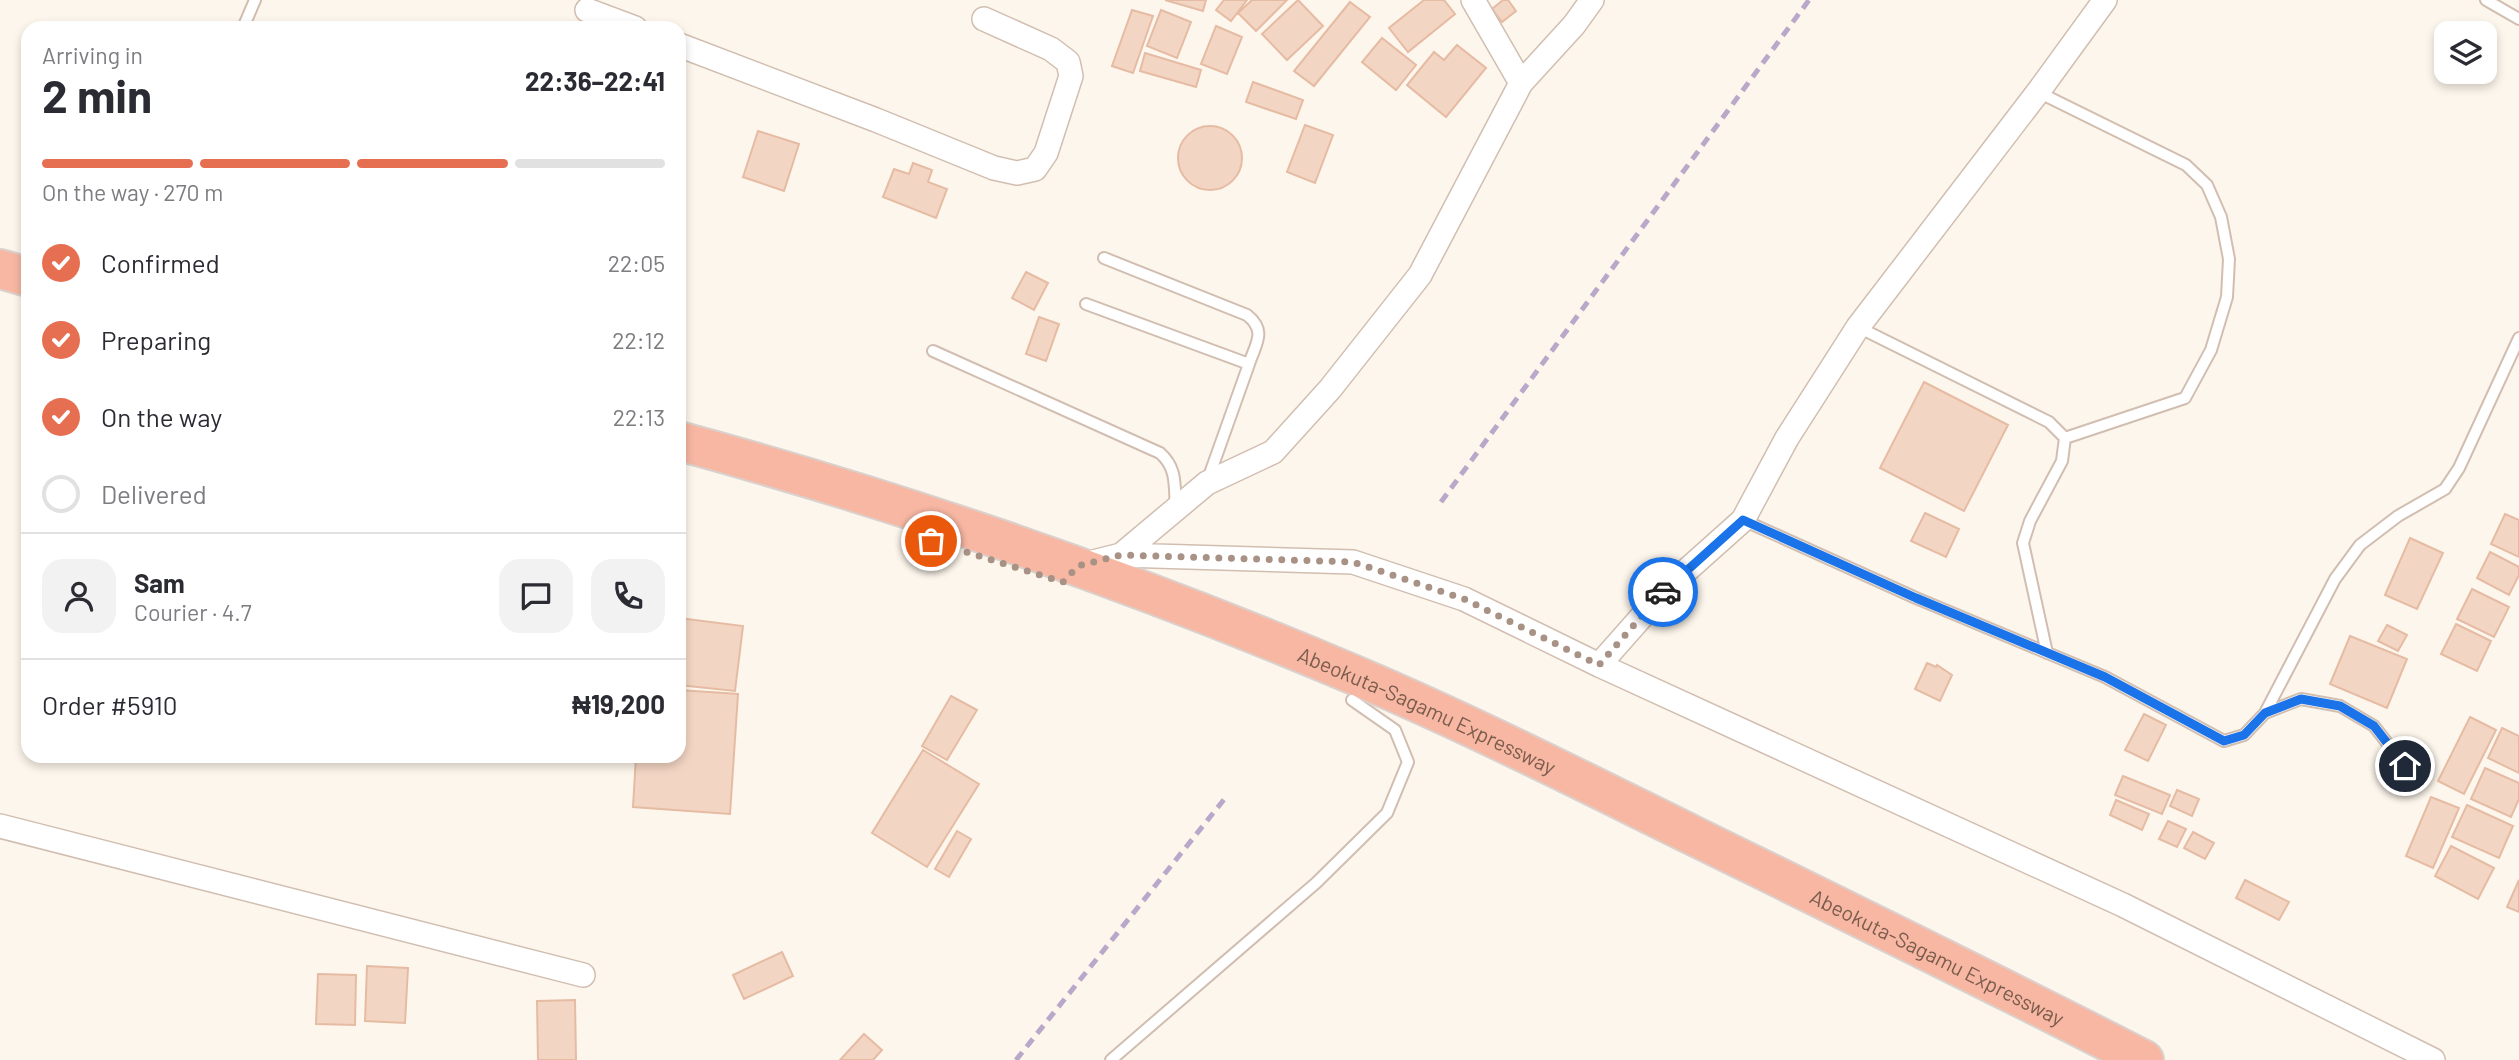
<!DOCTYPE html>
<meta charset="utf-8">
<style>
:root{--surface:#fff;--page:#f2f2f3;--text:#2b2b33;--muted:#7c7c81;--line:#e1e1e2;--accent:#e76f51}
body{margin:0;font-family:Barlow,sans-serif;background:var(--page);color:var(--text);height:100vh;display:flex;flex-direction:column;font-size:26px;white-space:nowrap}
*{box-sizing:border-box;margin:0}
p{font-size:23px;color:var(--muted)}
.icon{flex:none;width:38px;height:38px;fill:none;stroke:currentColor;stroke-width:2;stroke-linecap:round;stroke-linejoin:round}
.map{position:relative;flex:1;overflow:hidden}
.sheet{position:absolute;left:21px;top:21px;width:665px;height:742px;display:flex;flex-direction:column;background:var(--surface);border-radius:21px;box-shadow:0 4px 10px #0003}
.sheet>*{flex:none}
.tools{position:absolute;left:2434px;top:21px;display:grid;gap:14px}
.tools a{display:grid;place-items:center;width:63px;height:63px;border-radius:14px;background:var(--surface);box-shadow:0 4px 10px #0003;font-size:35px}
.pin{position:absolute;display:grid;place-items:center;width:60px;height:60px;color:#fff;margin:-30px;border:4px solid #fff;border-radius:50%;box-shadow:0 2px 7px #0007}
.courier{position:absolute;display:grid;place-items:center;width:70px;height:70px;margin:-35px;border:5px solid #1a73e8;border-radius:50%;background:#fff;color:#222;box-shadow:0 2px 9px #0007}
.overview em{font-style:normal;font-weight:700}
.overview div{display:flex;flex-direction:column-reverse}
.overview{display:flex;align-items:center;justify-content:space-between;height:119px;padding:0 21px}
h1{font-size:46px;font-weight:700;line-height:52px}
.bar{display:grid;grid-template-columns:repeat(4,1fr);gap:10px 7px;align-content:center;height:84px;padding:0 21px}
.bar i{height:9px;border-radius:5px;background:var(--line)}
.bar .active{background:var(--accent)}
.bar p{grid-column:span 4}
.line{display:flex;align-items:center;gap:18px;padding:0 21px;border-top:2px solid var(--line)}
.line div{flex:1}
.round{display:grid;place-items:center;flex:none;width:74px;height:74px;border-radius:21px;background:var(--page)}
ol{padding:0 21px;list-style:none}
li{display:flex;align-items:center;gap:21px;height:77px}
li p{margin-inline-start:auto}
li .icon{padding:7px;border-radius:50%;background:var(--accent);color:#fff;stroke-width:4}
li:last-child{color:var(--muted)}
li i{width:38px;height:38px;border:4px solid var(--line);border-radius:50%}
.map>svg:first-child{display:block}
</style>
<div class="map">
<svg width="2519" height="1060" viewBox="0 0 2519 1060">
<rect width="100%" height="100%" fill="#fdf6ec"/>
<path fill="#f3d5c3" stroke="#e6bba3" stroke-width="2" d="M1165 0H1206L1203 11Z
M1224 0H1247L1231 21 1216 10Z
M1252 0H1287L1256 31 1238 13Z
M1298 0 1323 26 1287 60 1262 34Z
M1424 0H1444L1455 14 1408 52 1389 28Z
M1503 0H1508L1516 11 1502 22 1492 9Z
M1350 2 1370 17 1314 86 1294 71Z
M1132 10 1153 16 1133 73 1112 66Z
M1161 10 1191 22 1177 58 1147 46Z
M1216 26 1242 37 1227 74 1201 64Z
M1382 38 1416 65 1396 90 1362 62Z
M1457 45 1486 68 1446 117 1407 85 1434 52 1444 60Z
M1145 53 1201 70 1196 87 1140 71Z
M1253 82 1303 100 1296 119 1246 102Z
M1305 125 1333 135 1315 183 1287 172Z
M1178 158a32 32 0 1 1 64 0a32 32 0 1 1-64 0Z
M758 131 799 144 784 191 743 177Z
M913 163 932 170 928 182 947 189 936 218 883 197 894 169 909 174Z
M1026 272 1048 283 1034 310 1012 298Z
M1039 317 1059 324 1046 361 1026 354Z
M1924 382 2008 425 1964 511 1880 468Z
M1925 513 1959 529 1946 557 1911 541Z
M2505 514 2519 520V557L2491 544Z
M2410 538 2443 553 2417 609 2385 595Z
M2490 552 2519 567V575L2509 595 2477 578Z
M2472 589 2509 607 2494 637 2457 619Z
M679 618 743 626 735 691 679 685Z
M2456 624 2491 641 2477 671 2441 654Z
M2387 625 2407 635 2398 651 2378 641Z
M2350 636 2407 659 2387 708 2330 684Z
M1927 663 1936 667 1937 665 1952 675 1940 701 1915 689Z
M679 690 738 694 730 814 633 807 636 756H679Z
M951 696 977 710 947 760 922 746Z
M2144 714 2166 725 2148 761 2125 750Z
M2470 717 2496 730 2464 794 2438 781Z
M2502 728 2519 736V773L2488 758Z
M923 750 979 784 927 867 872 833Z
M2485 768 2519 783V799L2511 817 2471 799Z
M2123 776 2170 795 2162 814 2115 795Z
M2177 790 2199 799 2192 816 2170 806Z
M2431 797 2459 808 2433 868 2406 856Z
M2116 800 2149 814 2142 830 2110 815Z
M2467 805 2513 826 2499 858 2452 837Z
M2168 821 2186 829 2177 847 2159 839Z
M957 831 971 839 949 877 935 869Z
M2193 832 2214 843 2205 859 2184 848Z
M2451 846 2494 868 2478 899 2435 876Z
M2245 880 2289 902 2279 920 2236 898Z
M2519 880V912L2507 907Z
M782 952 793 976 744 999 733 975Z
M367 966 408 968 405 1023 365 1021Z
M318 974 356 975 355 1025 316 1024Z
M575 1000 576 1060H538L537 1001Z
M864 1034 882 1050 873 1060H840Z"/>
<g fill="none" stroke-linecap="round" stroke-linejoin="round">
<defs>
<path id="lane" d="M2486 0 2519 19
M243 28 255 0
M2038 92 2186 165 2207 185 2221 217 2229 259 2227 297 2211 350 2185 398 2065 438
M1104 258 1247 315C1267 331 1256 343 1249 364
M1086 304 1249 364 1207 482
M1858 327 2049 422 2065 438 2062 461 2030 521 2023 543 2047 653
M933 351 1160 453C1178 469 1174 486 1176 509
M1743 520 1916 598 2105 677 2224 741 2244 735 2265 713 2335 579 2360 545 2398 516 2445 489 2459 468 2519 338
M2265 713 2301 699 2340 706 2374 726 2405 766
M1111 1060 1316 883 1387 813 1408 762 1395 730 1352 700"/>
<path id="street" d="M1473 0 1521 83
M587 10 635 28
M679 45 876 120 994 168 1017 173 1035 169 1046 153 1071 76 1068 62 1051 49 984 19
M1121 555 1207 483 1273 452 1330 389 1420 275 1521 83 1574 25 1592 0
M1081 565 1121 555 1353 562 1464 599 1599 665 2123 905 2433 1060
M1599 665 1668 587 1743 520 1787 438 1858 327 2038 92 2105 0
M0 826 583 975"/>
<g id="highway">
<path d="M0 269 28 277"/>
<path id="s1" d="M679 441C911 504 1138 583 1359 677 1472 725 1582 781 1692 835 1843 909 1994 983 2144 1060"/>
</g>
</defs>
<use href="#lane" stroke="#d1beb0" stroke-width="14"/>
<use href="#street" stroke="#d1beb0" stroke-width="26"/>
<use href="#highway" stroke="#dad1cd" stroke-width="42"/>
<use href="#lane" stroke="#fff" stroke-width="10"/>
<use href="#street" stroke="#fff" stroke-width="23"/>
<use href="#highway" stroke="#f7b7a3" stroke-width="38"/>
<path stroke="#b9a8c9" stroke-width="5" stroke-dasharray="10 7" stroke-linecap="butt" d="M1441 502 1809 0
M1016 1060 1226 797"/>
</g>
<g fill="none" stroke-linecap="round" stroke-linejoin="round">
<path stroke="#a89285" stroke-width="7" stroke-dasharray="0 12.6" d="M931 541 1063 582 1078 566 1121 555 1353 562 1464 599 1599 665 1663 592"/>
<path stroke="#1a73e8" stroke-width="9" d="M1663 592 1743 520 1916 598 2105 677 2224 741 2244 735 2265 713 2301 699 2340 706 2374 726 2405 766"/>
</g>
<g text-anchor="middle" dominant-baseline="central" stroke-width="5" stroke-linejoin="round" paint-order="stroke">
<g font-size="21" fill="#7a5c4d" stroke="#fffaf3">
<text stroke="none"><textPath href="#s1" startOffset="796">Abeokuta-Sagamu Expressway</textPath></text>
<text stroke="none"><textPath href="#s1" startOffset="1363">Abeokuta-Sagamu Expressway</textPath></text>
</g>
</g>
</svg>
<div class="tools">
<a><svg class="icon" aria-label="layers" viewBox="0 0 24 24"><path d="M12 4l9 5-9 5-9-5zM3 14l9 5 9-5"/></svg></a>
</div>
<div class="pin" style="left:931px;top:541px;background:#ea580c"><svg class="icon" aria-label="bag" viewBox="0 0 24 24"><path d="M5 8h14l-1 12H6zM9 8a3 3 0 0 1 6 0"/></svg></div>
<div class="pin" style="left:2405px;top:766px;background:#1f2937"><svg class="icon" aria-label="home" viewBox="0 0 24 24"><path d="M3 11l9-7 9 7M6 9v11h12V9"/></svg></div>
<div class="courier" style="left:1663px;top:592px"><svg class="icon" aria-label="car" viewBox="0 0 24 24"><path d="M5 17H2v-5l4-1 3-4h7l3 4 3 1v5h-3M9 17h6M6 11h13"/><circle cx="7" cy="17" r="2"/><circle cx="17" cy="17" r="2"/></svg></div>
<section class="sheet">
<div class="overview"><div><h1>2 min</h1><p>Arriving in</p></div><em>22:36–22:41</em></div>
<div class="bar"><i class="active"></i><i class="active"></i><i class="active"></i><i></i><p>On the way · 270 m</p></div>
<ol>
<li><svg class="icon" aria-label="check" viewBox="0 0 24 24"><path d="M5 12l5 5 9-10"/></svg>Confirmed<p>22:05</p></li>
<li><svg class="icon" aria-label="check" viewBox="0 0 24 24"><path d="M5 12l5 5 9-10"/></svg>Preparing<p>22:12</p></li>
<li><svg class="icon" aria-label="check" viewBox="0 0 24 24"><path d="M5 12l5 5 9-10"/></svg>On the way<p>22:13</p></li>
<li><i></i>Delivered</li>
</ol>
<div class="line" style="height:126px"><a class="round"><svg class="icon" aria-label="person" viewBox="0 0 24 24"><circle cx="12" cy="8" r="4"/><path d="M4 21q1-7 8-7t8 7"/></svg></a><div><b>Sam</b><p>Courier · 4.7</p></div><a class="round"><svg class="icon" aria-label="chat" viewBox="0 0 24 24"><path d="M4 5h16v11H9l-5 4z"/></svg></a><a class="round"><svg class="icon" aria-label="phone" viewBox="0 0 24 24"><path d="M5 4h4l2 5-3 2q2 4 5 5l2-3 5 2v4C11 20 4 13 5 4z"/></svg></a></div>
<div class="line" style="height:91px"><div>Order #5910</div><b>₦19,200</b></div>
</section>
</div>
